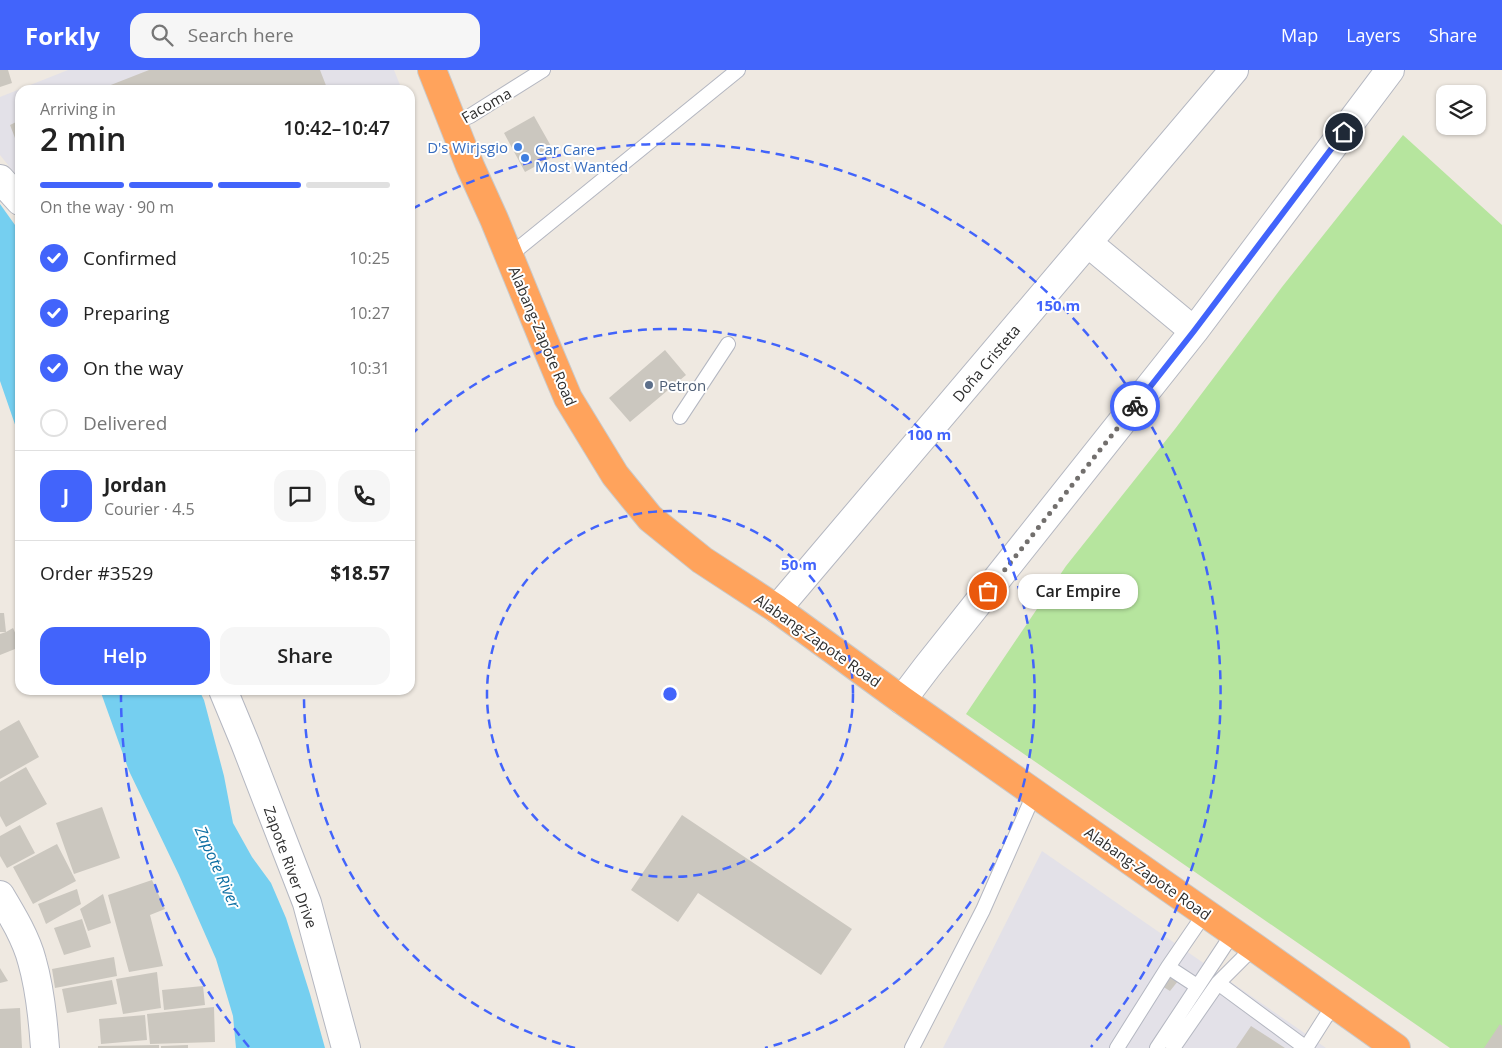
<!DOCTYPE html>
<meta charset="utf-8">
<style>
:root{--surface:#fff;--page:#f6f6f6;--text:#222;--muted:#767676;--line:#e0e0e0;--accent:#4264fb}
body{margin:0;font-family:"Open Sans",sans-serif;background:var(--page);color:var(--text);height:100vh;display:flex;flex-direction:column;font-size:19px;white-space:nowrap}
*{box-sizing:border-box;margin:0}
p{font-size:16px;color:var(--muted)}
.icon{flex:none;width:28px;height:28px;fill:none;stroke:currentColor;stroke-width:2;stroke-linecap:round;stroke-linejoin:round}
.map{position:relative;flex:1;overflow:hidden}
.side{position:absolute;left:15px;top:15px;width:400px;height:610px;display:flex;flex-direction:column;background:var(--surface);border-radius:15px;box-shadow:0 1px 4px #0004}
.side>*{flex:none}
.fabs{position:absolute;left:1436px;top:15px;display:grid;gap:10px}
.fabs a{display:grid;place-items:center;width:50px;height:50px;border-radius:10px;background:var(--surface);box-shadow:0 1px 4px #0004;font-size:25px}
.pin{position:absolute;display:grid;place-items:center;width:42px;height:42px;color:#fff;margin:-21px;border:2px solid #fff;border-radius:50%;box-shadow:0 1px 5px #0007}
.courier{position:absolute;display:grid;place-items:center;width:50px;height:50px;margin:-25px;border:4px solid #4264fb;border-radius:50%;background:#fff;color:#222;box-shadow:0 1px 6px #0007}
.bubble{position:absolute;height:35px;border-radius:15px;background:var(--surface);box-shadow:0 1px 4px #0004;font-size:16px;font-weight:600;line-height:35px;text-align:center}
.head em{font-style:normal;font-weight:600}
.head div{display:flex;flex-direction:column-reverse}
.head{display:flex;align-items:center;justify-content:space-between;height:85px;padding:0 25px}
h1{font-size:32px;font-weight:600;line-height:38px}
.bar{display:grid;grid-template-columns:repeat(4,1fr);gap:8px 5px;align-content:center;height:60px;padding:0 25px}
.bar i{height:6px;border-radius:4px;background:var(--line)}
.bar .active{background:var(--accent)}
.bar p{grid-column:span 4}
.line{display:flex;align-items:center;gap:12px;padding:0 25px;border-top:1px solid var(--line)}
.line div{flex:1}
.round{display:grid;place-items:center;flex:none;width:52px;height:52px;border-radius:15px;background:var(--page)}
ol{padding:0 25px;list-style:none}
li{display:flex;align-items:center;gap:15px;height:55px}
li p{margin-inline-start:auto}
li .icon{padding:5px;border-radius:50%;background:var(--accent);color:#fff;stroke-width:4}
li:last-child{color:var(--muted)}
li i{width:28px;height:28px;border:2px solid var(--line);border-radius:50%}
.action{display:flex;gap:10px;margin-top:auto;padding:10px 25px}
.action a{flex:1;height:58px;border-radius:15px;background:var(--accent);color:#fff;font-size:20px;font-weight:600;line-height:58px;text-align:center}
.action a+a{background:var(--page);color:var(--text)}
header{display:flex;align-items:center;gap:30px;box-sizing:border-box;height:70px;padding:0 25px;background:var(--accent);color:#fff}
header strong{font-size:24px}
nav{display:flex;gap:28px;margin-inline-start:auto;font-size:18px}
.search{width:350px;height:45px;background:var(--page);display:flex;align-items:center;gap:12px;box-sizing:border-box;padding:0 18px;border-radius:15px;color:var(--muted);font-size:19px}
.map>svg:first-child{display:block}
</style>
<header>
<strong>Forkly</strong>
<div class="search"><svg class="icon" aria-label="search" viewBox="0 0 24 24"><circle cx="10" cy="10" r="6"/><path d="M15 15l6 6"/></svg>Search here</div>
<nav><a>Map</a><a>Layers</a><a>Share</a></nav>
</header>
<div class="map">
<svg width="1502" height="978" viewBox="0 0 1502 978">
<rect width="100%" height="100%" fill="#efe9e1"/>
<path fill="#e3e1e8" d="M68 0H394L402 20H20V110L0 85V27Z
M1042 781 1326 978H943Z"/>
<path fill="#b6e59e" d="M1403 65 1502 155V969L1496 978H1450L966 644 1066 496 1175 359 1282 217Z"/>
<path fill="#75cff0" d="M0 134 20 162V369L0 311Z
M100 620H199L204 630 224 706 233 753 252 787 271 813 286 848 310 924 325 978H236L233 946 216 889 179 805 129 701Z"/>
<path fill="#cbc7bf" d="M0 0H8L12 13 0 17Z
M149 0H320L327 18 322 20H98Z
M534 46 556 85 525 102 504 63Z
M20 50V81L10 55Z
M665 280 686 305 630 352 609 328Z
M0 543H4L6 562 13 558 20 574V577L0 585V564L6 562H0Z
M19 650 39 687 0 709V661Z
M26 697 47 734 6 757 0 746V712Z
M102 737 120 788 74 804 56 753Z
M682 745 852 859 821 905 698 823 678 852 631 820Z
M20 755 35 783 7 798 0 786V766Z
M57 774 76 811 33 834 13 797Z
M152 810 165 839 150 845 163 896 129 902 108 825Z
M77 819 81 834 46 854 38 834Z
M103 824 111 853 88 861 80 839Z
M82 849 91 877 64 885 54 858Z
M114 887 117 906 55 918 52 899Z
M0 898 8 911 0 913Z
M157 902 161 938 123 944 116 909Z
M1169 906 1178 911 1170 921 1162 916Z
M112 910 117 934 67 943 62 919Z
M203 916 205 935 164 940 162 920Z
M214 937 215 972 150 974 147 944Z
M20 938 22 978H0V939Z
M145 945 147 970 101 974 99 949Z
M1500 954 1502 956V978H1484Z
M1251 956 1285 978H1236Z
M159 975V978H98V976Z
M188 975V978H161V976Z"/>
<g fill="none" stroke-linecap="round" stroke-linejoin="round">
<defs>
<path id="lane" d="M454 53 470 46 543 0
M509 186 738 0
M680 347 728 274
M1168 897 1197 916
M1218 913 1306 978
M912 978 983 840 1035 722
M1117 978 1168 897 1205 843
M1157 978 1233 863
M1173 978 1218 913 1254 877
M1306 978 1325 948 1335 935"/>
<path id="street" d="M1088 173 1194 261
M777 539 1234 0
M902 630 927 597 1194 261 1390 0"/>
<path id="secondary" d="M0 109 20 131
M223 620 245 673 307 833 346 978
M0 825C12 845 26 868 32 891 40 919 43 949 45 978"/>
<path id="highway" d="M432 0 470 96 494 149 544 271 568 328 615 405 650 448 702 490 777 539 902 630 1162 813 1254 877 1396 978"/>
</defs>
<use href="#lane" stroke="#b4b7c1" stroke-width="16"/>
<use href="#street" stroke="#b4b7c1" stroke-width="30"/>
<use href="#secondary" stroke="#b4b7c1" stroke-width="30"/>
<use href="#highway" stroke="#c9c9c9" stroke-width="30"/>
<use href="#lane" stroke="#fff" stroke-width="14"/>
<use href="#street" stroke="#fff" stroke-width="28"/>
<use href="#secondary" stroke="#fff" stroke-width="28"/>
<use href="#highway" stroke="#ffa35c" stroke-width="28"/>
</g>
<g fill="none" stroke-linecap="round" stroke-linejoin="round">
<path stroke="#726f6d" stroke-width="5" stroke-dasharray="0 9" d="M988 521 1135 336"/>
<path stroke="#4264fb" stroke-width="6" d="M1135 336 1194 261 1344 62"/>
</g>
<g fill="none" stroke="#4264fb" stroke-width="2.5" stroke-dasharray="9 6">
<circle cx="670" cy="624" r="183"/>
<path d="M575 978A366 366 0 0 1 304 621M411 365A366 366 0 1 1 765 978"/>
<path d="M249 977A549 549 0 0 1 121 624M412 139A549 549 0 0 1 1091 977"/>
</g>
<g fill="#3f7fe0" stroke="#fff" stroke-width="2">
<circle cx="518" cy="77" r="5"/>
<circle cx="525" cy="88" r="5"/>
</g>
<circle fill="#5c6f8a" stroke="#fff" stroke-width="2" cx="649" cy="315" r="5"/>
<g text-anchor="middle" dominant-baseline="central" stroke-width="4" stroke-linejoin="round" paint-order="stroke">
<g font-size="15" fill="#2e2e2e" stroke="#fff">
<text transform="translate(486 35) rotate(-30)">Facoma</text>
<text transform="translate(543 266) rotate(67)">Alabang-Zapote Road</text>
<text transform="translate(986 293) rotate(-50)">Doña Cristeta</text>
<text transform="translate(818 570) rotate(35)">Alabang-Zapote Road</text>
<text transform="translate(291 797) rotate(70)">Zapote River Drive</text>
<text transform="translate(1148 803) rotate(35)">Alabang-Zapote Road</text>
</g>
<g font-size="15" fill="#366cbe" stroke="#fff" text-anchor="end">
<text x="508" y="77">D's Wirjsgio</text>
<text x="535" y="79" text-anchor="start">Car Care<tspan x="535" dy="17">Most Wanted</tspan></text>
</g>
<g font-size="15" fill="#4e5e75" stroke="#fff" text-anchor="start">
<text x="659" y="315">Petron</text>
</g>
<g font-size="16" font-style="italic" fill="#0d6fa3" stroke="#fff">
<text transform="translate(218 797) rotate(66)">Zapote River</text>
</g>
</g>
<circle cx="670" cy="624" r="8" fill="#4264fb" stroke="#fff" stroke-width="2.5"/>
<g font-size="15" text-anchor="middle" font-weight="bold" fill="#4264fb" stroke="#fff" stroke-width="4" stroke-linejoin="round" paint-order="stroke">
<text x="1058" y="241">150 m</text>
<text x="929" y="370">100 m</text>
<text x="799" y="500">50 m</text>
</g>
</svg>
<div class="fabs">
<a><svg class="icon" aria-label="layers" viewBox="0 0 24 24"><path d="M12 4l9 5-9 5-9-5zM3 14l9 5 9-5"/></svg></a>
</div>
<div class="pin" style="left:988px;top:521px;background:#ea580c"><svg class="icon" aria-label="bag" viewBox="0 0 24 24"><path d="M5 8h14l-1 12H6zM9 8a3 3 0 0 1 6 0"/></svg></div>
<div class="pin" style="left:1344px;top:62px;background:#1f2937"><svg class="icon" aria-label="home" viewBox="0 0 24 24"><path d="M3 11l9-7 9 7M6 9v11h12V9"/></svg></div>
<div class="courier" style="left:1135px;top:336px"><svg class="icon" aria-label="bike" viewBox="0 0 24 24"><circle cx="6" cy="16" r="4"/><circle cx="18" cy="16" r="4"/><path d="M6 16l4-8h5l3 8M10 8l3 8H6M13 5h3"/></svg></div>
<div class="bubble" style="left:1018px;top:504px;width:120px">Car Empire</div>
<section class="side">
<div class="head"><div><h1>2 min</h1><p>Arriving in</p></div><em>10:42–10:47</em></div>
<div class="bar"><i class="active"></i><i class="active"></i><i class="active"></i><i></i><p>On the way · 90 m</p></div>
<ol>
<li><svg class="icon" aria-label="check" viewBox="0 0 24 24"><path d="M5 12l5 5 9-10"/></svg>Confirmed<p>10:25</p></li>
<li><svg class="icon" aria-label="check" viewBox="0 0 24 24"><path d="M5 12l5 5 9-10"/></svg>Preparing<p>10:27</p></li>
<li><svg class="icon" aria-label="check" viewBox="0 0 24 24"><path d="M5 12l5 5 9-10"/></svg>On the way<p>10:31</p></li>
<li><i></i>Delivered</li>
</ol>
<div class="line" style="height:90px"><b class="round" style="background:var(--accent);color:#fff">J</b><div><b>Jordan</b><p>Courier · 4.5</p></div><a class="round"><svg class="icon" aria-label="chat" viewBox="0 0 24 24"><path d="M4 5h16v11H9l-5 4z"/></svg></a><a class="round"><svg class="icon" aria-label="phone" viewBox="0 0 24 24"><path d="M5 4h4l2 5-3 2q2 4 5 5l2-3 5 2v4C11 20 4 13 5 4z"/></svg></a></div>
<div class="line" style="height:65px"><div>Order #3529</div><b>$18.57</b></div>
<div class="action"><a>Help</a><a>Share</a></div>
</section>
</div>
